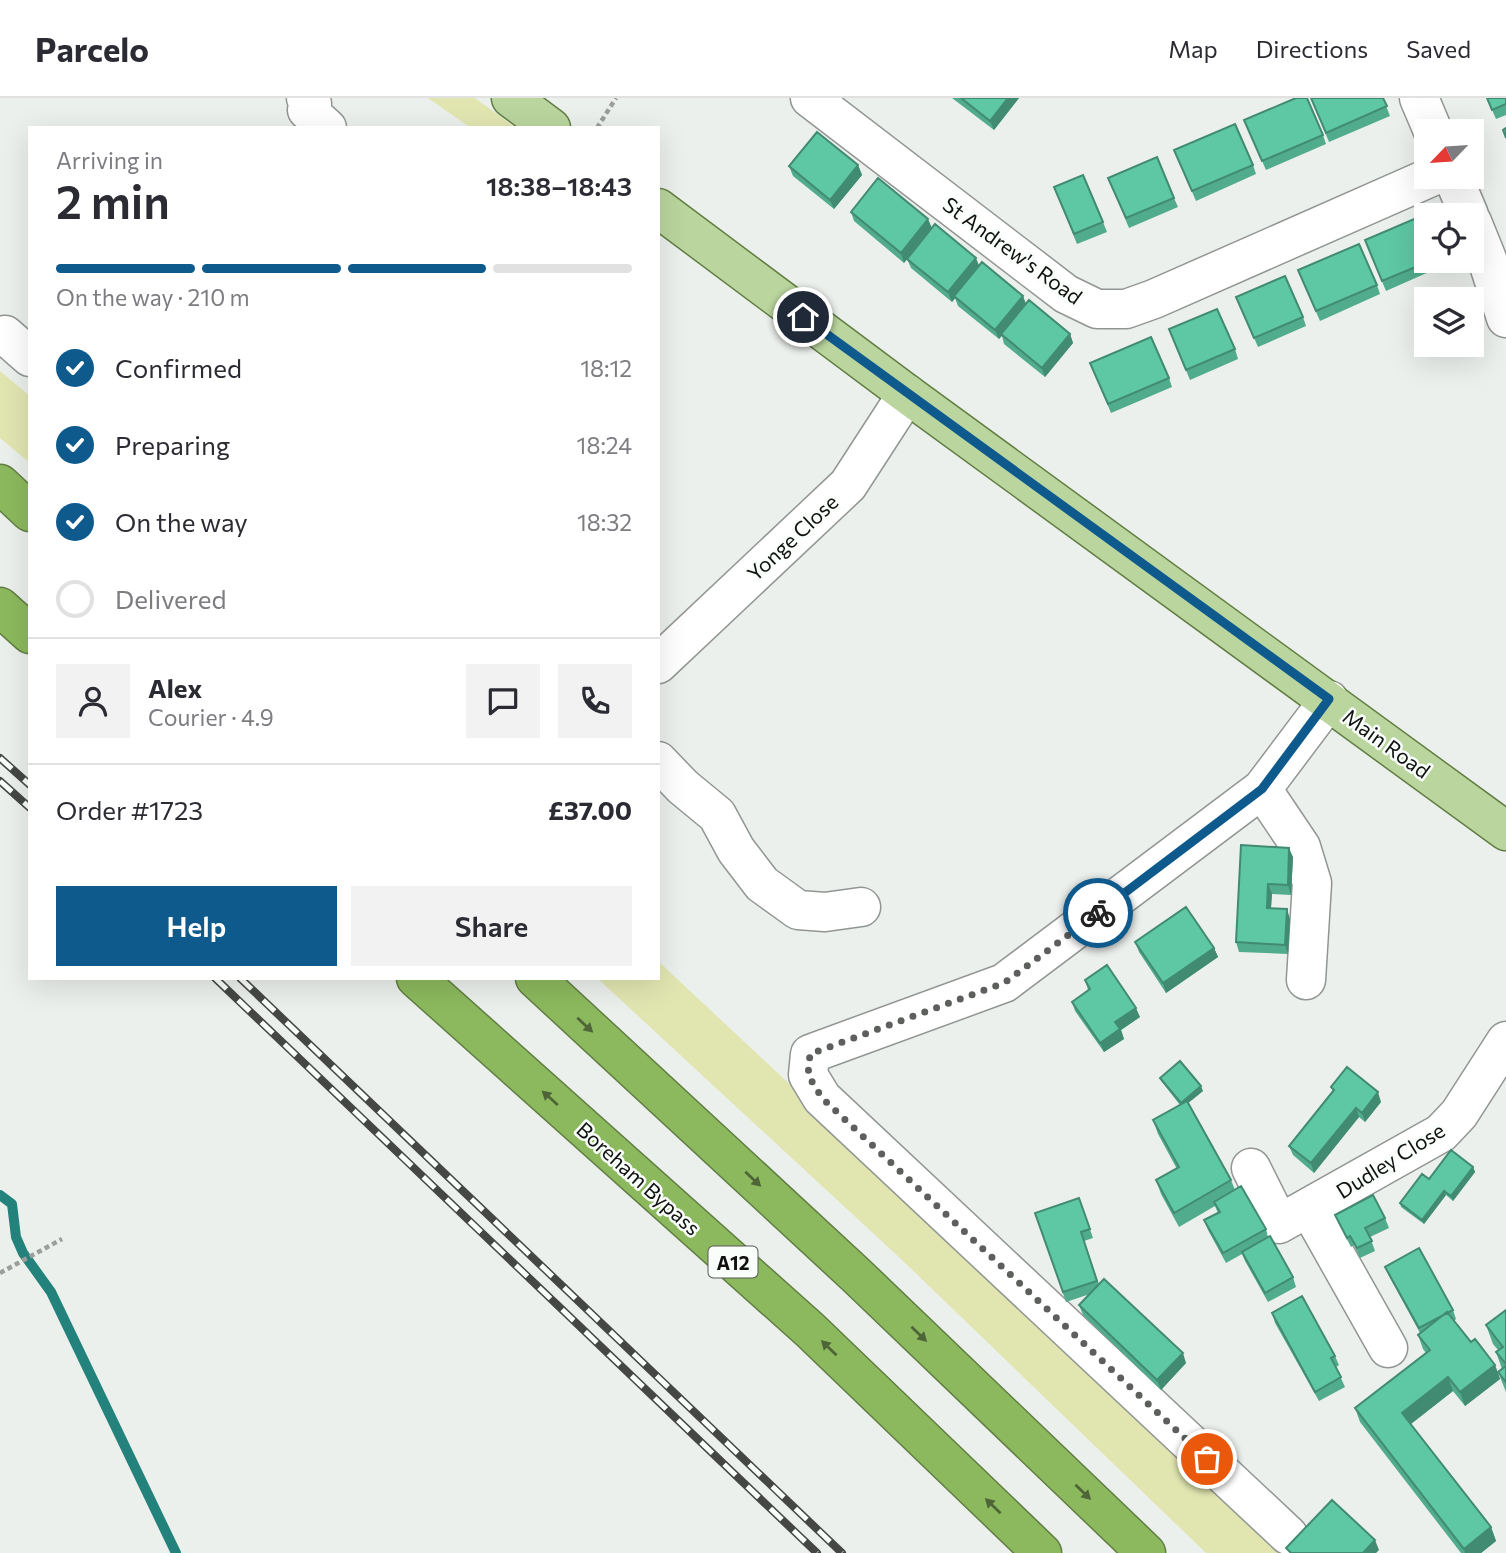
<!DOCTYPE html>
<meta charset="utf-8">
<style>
:root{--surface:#fff;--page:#f2f2f3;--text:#2b2b33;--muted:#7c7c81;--line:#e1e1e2;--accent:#0e5a8d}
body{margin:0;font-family:Commissioner,sans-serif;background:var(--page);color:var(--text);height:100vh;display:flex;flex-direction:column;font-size:26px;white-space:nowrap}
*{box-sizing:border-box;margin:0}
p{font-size:23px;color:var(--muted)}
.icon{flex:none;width:38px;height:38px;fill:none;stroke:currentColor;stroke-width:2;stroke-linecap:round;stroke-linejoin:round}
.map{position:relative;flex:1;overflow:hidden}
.panel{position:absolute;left:28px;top:28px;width:632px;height:854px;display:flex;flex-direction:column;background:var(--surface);border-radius:0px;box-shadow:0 7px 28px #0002}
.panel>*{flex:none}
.needle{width:46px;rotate:245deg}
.controls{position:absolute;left:1414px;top:21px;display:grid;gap:14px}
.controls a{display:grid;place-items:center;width:70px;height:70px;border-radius:0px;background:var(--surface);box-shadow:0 7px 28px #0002;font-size:35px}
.pin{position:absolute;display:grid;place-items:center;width:60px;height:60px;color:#fff;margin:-30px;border:4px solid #fff;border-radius:50%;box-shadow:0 2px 7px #0007}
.courier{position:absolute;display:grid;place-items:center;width:70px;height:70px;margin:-35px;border:5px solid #0e5a8d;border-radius:50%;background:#fff;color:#222;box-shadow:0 2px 9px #0007}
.headline em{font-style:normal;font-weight:600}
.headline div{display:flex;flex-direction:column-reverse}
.headline{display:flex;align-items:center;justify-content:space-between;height:119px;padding:0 28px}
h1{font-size:46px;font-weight:600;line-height:52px}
.bar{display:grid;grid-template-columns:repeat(4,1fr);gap:10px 7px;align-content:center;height:84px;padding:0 28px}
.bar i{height:9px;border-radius:5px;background:var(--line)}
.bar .on{background:var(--accent)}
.bar p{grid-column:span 4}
.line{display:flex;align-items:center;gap:18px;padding:0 28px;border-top:2px solid var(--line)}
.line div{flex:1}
.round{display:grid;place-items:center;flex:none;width:74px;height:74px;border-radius:0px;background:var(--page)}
ol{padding:0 28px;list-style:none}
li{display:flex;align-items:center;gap:21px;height:77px}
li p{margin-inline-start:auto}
li .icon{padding:7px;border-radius:50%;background:var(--accent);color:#fff;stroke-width:4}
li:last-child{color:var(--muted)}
li i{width:38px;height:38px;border:4px solid var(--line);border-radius:50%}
.action{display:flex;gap:14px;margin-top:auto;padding:14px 28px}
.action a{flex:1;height:80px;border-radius:0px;background:var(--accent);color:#fff;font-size:28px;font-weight:600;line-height:80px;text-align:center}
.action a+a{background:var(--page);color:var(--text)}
header{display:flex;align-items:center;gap:42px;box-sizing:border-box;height:98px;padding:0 35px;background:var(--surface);border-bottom:2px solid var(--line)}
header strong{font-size:33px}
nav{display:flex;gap:38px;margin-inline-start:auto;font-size:24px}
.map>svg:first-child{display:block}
</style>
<header>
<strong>Parcelo</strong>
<nav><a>Map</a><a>Directions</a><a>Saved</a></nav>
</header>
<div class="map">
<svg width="1506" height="1455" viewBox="0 0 1506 1455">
<rect width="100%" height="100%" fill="#ecf0ec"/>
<path fill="#e1e6b1" d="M428 0H475L516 30H471Z
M0 273 30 298V365L0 340Z
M658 863 1034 1215 1281 1455H1206L902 1162 597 880H658Z"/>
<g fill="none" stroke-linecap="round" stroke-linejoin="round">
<path stroke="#23827b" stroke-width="10" d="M0 1097 12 1106 16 1139 23 1155 51 1194 176 1455"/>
<defs>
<path id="minor" d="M306 0 312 6 307 12 327 30
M810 0 1066 196 1097 211H1126L1154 201 1431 79
M1419 0 1433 33
M1453 79 1469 117
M1472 124 1487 161 1506 220
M5 237 30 259
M658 566 848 387 907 296
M658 663 683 689 717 717 736 752 762 786 798 812 825 814 861 809
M1262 691 1301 749 1312 785 1306 882
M1251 1070 1279 1126 1441 1035 1459 1016 1506 943
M1309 1110 1388 1250
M1288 1437 822 1000 808 977 810 956 1004 885 1262 691 1329 602"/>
<path id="major" d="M511 0 551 30
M658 110 907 296 1506 733"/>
<path id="highway" d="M0 386 30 414
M0 509 30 536
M416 880 810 1232 1042 1455
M535 880 856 1177 1146 1455"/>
</defs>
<use href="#minor" stroke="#929693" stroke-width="41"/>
<use href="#major" stroke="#617e43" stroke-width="41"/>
<use href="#highway" stroke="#617e43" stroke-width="41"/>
<path stroke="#9b9e9b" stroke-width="4.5" stroke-dasharray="5 3.5" stroke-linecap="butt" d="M597 30 616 0
M0 1175 62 1141"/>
<use href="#minor" stroke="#fff" stroke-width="38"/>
<use href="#major" stroke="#bad59e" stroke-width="38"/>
<use href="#highway" stroke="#8cb95e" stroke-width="38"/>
<defs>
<path id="rail" d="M0 660 30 687
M0 683 30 710
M215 880 817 1455
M240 880 842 1455"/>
</defs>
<use href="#rail" stroke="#454745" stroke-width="8"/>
<use href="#rail" stroke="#f9fefa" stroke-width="5" stroke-dasharray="16" stroke-linecap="butt"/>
</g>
<path fill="#51ab8d" d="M952 0H1019L994 32Z
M1311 0H1383L1390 18 1329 44Z
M1487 0H1506V17L1496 21Z
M1244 22 1323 37 1326 46 1266 72Z
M1174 52 1253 67 1256 76 1196 103Z
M858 67 862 77 834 111 793 78 789 68Z
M1108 80 1174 100 1178 109 1129 130Z
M1058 99 1103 124 1107 134 1077 146Z
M851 114 932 130 979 168 1023 198 1026 206 1070 236 1073 245 1045 279 1004 246 1002 238 999 241 958 208 955 200 952 204 911 170 907 161 904 165 854 123Z
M1365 142 1426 163H1445L1447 166 1386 193Z
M1298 172 1377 187 1380 196 1320 223Z
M1236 199 1303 219 1306 228 1258 249Z
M1169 231 1235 251 1238 261 1190 282Z
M1090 265 1169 280 1172 289 1111 315Z
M1241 747 1293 759 1291 797 1272 796 1271 811 1290 821 1288 856 1239 854 1236 844Z
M1135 844 1214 850 1218 859 1166 895 1139 854Z
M1085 882 1140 919 1121 932 1124 941 1104 954 1075 913 1072 904 1088 892Z
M1160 980 1203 993 1188 1005 1231 1082 1235 1092 1266 1131 1268 1139 1293 1179 1296 1189 1268 1204 1245 1163 1242 1156 1226 1165 1208 1132 1204 1122 1218 1115 1215 1108 1179 1129 1161 1096 1156 1082 1177 1071 1158 1036 1153 1022 1180 1007 1162 984Z
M1331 989 1381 1004 1365 1024 1359 1019 1314 1075 1293 1057 1289 1048 1333 994Z
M1473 1069 1475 1074 1453 1103 1446 1097 1424 1126 1401 1109 1400 1105 1429 1081Z
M1079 1100 1093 1140 1084 1143 1099 1186 1186 1265 1161 1292 1083 1217 1079 1207 1090 1196 1066 1204 1035 1115Z
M1335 1117 1385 1120 1389 1130 1370 1139 1375 1153 1360 1160 1354 1147 1351 1149 1339 1126Z
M1385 1169 1453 1212 1456 1221 1454 1223 1471 1244 1495 1267 1500 1281 1465 1308 1453 1293 1411 1326 1491 1429 1496 1443 1481 1455H1461L1360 1324 1355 1310 1426 1255 1423 1251 1418 1237 1420 1235 1389 1178Z
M1506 1212V1294L1498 1274 1502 1271 1496 1254 1498 1252 1493 1246 1486 1227Z
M1272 1215 1335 1258 1339 1267 1336 1269 1345 1289 1319 1303 1275 1225Z"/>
<path fill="#428b73" d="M1008 0H1019L994 32 990 23Z
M858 67 862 77 834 111 830 102Z
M928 121 932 130 904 165 901 155Z
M976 160 980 170 952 204 948 194Z
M1023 198 1026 207 999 241 995 232Z
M1070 236 1073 245 1045 279 1042 270Z
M1289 750 1293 759 1291 797 1288 787Z
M1268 786 1272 796 1270 820 1267 810Z
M1287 811 1290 821 1288 856 1285 847Z
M1214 850 1218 859 1166 895 1163 885Z
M1136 910 1140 919 1121 932 1124 941 1104 954 1100 945 1115 924Z
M1201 988 1203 993 1182 1010 1181 1005Z
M1378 994 1381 1004 1365 1024 1362 1015Z
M1356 1010 1359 1019 1314 1075 1311 1065Z
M1473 1069 1475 1074 1453 1103 1451 1098Z
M1444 1093 1446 1097 1424 1126 1422 1122Z
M1183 1255 1186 1265 1161 1292 1157 1282Z
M1495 1267 1500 1281 1465 1308 1460 1294Z
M1448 1279 1453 1293 1407 1329 1402 1315Z
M1491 1429 1496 1443 1481 1455H1465L1464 1451Z
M1375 1442 1379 1452 1376 1455H1363Z"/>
<path fill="#5ec7a4" stroke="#428b73" stroke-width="2" d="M961 0H1008L990 23Z
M1296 0H1307L1323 37 1262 63 1244 22Z
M1311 0H1383L1387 8 1326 35Z
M1487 0H1506V6L1492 12Z
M1235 26 1253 67 1192 93 1174 52Z
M1506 30V40L1503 32Z
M817 34 858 67 830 102 789 68Z
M1157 59 1174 100 1126 120 1108 80Z
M1083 77 1103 124 1074 136 1054 89Z
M878 80 928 121 901 155 851 114Z
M1426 116V163H1430L1382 183 1365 142Z
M935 126 976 160 948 194 907 161Z
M1359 146 1377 187 1316 213 1298 172Z
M982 164 1023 198 995 232 954 198Z
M1285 178 1303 219 1254 240 1236 199Z
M1029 202 1070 236 1042 270 1001 236Z
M1217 211 1235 251 1186 272 1169 231Z
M1151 239 1169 280 1108 306 1090 265Z
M1241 747 1289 750 1288 787 1268 786 1267 810 1287 811 1285 847 1236 844Z
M1186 809 1214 850 1163 885 1135 844Z
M1107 867 1136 910 1115 924 1120 931 1100 945 1072 904 1090 891 1085 882Z
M1180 963 1201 988 1181 1005 1160 980Z
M1347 969 1378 994 1362 1015 1356 1010 1311 1065 1289 1048 1334 992 1331 989Z
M1187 1003 1231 1082 1174 1115 1156 1082 1179 1069 1153 1022Z
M1451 1052 1473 1069 1451 1098 1444 1093 1422 1122 1400 1105 1422 1076 1429 1081Z
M1241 1088 1266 1131 1223 1155 1204 1122 1220 1114 1214 1104Z
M1373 1097 1385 1120 1365 1130 1372 1143 1357 1150 1350 1138 1347 1140 1335 1117Z
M1079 1100 1090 1131 1081 1134 1097 1183 1063 1194 1035 1115Z
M1270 1138 1293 1179 1265 1195 1242 1154Z
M1419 1150 1453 1212 1419 1230 1385 1169Z
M1104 1181 1183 1255 1157 1282 1079 1207Z
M1302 1198 1335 1258 1331 1260 1341 1279 1315 1294 1272 1215Z
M1506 1212V1266L1496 1254 1503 1249 1486 1227Z
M1447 1214 1471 1244 1475 1241 1495 1267 1460 1294 1448 1279 1402 1315 1491 1429 1464 1451 1355 1310 1430 1252 1418 1237Z
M1506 1268V1284L1498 1274Z
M1332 1402 1375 1442 1363 1455H1291L1286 1450Z"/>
<defs><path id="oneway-solid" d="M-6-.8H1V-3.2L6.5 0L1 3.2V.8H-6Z" transform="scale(1.75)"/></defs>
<g fill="#4e6537">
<use href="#oneway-solid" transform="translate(585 927) rotate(43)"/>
<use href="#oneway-solid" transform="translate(550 1000) rotate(-138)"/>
<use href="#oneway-solid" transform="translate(753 1081) rotate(43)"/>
<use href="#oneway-solid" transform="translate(919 1236) rotate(44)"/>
<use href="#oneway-solid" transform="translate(829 1250) rotate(-136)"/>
<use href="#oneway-solid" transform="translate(1083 1394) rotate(44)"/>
<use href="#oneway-solid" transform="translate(993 1408) rotate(-136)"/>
</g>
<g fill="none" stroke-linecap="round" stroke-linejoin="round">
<path stroke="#5d5f5d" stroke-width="7" stroke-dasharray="0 12.6" d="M1098 815 1004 885 810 956 808 977 822 1000 1207 1361"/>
<path stroke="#0e5a8d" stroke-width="9" d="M803 219 1329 601 1262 691 1098 815"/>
</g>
<g text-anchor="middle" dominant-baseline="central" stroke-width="5" stroke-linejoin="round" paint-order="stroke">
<rect fill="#f9fefa" stroke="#565856" stroke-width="2" x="708.5" y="1148.5" width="49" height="31" rx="5"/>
<g font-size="19" font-weight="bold" fill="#101110">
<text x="733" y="1164">A12</text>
</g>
<g font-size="21" fill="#101110" stroke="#f9fefa">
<text transform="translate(1013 152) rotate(36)">St Andrew's Road</text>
<text transform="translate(792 439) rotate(-43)">Yonge Close</text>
<text transform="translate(1387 645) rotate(36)">Main Road</text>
<text transform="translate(1390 1062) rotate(-32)">Dudley Close</text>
<text transform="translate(639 1080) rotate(42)">Boreham Bypass</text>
</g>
</g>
</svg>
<div class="controls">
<a><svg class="needle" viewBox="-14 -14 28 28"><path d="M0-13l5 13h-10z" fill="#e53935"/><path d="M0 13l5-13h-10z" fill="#7c7c81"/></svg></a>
<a><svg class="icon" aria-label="locate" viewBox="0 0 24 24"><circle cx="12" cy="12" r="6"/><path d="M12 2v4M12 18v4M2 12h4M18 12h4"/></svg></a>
<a><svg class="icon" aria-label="layers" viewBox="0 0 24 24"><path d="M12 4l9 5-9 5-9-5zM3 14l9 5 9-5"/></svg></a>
</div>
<div class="pin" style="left:1207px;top:1361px;background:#ea580c"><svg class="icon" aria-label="bag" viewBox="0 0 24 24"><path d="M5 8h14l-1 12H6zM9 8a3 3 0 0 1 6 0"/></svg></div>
<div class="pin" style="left:803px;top:219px;background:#1f2937"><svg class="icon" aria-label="home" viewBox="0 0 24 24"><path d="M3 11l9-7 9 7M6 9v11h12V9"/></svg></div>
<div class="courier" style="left:1098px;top:815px"><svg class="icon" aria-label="bike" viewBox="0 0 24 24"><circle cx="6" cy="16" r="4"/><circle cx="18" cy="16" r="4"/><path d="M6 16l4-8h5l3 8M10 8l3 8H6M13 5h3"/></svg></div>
<section class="panel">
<div class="headline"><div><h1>2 min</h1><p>Arriving in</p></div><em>18:38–18:43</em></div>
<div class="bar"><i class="on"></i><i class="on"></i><i class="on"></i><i></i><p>On the way · 210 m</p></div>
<ol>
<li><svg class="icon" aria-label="check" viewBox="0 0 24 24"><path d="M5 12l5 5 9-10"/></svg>Confirmed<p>18:12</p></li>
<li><svg class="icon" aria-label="check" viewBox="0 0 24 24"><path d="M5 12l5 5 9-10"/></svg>Preparing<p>18:24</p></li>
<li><svg class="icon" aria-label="check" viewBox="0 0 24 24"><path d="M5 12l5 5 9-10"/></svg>On the way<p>18:32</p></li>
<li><i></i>Delivered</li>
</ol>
<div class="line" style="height:126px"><a class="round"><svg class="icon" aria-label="person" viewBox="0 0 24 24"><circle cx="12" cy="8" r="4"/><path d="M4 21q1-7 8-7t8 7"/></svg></a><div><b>Alex</b><p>Courier · 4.9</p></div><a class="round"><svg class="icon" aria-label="chat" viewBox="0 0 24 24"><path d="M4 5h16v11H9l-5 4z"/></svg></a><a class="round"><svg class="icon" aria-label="phone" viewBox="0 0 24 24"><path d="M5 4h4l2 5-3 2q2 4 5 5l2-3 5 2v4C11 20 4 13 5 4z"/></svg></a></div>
<div class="line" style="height:91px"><div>Order #1723</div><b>£37.00</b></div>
<div class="action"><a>Help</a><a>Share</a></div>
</section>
</div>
